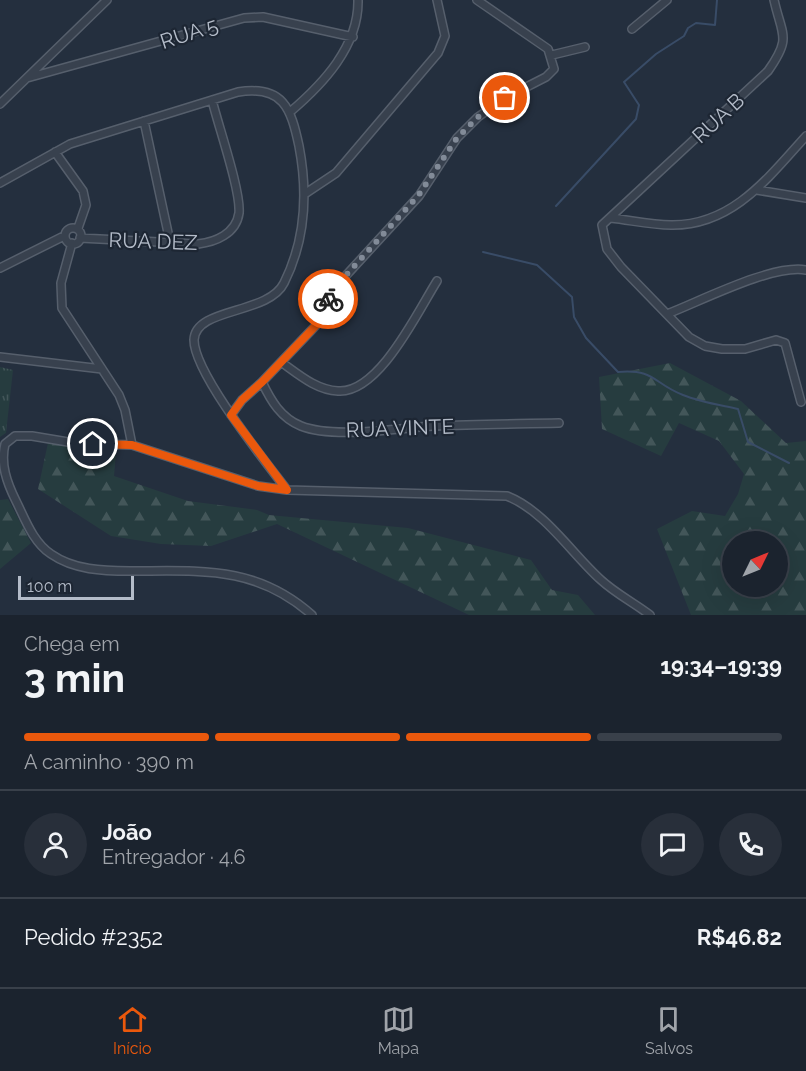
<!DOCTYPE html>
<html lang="pt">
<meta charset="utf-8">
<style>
:root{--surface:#1b232e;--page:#282f3a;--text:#f1f3f6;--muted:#a0a4aa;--line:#39404a;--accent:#ea580c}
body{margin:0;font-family:Raleway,sans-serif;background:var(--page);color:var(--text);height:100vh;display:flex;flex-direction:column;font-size:22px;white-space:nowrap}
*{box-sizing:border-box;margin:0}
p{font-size:20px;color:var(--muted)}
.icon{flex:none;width:33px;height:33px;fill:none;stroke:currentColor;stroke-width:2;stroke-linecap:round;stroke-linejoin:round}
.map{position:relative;height:615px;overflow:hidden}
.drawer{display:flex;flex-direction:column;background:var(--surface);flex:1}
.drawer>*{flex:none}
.needle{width:39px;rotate:47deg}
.buttons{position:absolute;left:722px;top:531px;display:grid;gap:12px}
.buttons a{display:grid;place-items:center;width:66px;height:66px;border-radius:50%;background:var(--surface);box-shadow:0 6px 24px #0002,0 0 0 2px var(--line);font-size:30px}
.scale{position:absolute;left:18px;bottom:15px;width:116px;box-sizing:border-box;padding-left:6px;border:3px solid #b4bcc9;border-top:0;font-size:16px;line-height:21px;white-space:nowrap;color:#b4bcc9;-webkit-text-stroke:4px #1d2633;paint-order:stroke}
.pin{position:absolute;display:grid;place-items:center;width:51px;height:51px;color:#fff;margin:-26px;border:3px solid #fff;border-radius:50%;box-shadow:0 2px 6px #0007}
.courier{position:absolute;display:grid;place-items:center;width:60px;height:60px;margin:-30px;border:4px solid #ea580c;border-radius:50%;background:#fff;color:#222;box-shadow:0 2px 8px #0007}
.overview em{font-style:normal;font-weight:700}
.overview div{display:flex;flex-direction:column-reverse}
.overview{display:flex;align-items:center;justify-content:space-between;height:102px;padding:0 24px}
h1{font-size:39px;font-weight:700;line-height:45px}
.bar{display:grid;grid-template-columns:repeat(4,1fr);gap:9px 6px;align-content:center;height:72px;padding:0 24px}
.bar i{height:8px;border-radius:4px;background:var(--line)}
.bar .current{background:var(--accent)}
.bar p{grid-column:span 4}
.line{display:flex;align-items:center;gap:15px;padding:0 24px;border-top:2px solid var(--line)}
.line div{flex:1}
.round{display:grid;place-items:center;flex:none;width:63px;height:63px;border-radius:32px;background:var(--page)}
.tabs{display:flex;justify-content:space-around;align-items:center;height:84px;border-top:2px solid var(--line);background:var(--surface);font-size:16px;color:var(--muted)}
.tabs a{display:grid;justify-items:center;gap:3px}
.tabs .current{color:var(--accent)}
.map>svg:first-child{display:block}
</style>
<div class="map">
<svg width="806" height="615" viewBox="0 0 806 615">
<defs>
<pattern id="grass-tufts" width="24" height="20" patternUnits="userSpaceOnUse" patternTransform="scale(1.5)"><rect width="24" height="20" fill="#263c3f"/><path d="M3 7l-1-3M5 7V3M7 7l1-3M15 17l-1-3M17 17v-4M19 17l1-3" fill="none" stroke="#435659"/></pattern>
<pattern id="forest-firs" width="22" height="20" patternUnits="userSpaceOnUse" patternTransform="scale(1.5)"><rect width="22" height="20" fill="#263c3f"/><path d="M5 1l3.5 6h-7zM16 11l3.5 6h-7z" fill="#435659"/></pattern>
</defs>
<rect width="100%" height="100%" fill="#242f3e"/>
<path fill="url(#grass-tufts)" d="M0 367 13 370 6 433 0 437Z"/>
<path fill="url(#forest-firs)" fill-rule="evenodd" d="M670 363 741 401 786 443 806 441V615H691L657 529 692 511 725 516 738 494 744 474 719 441 679 423 661 456 602 429 599 377ZM732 542H777V586H732Z
M48 443 116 453 114 476 188 501 257 510 269 515 408 528 531 560 552 590 578 595 595 615H469L277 524 211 546 161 544 111 536 38 489Z
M8 499 31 543 0 569V500Z"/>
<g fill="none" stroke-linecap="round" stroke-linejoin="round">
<path stroke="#394c67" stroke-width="2" d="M556 206 636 119 639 105 624 82 656 54 684 36 688 28 696 23 715 25 717 0
M483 252 537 265 572 297 574 317 586 338 618 372C656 369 652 383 683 395 700 402 720 405 738 409L748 442 789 463"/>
<defs>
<path id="street" d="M774 0C782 36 792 37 768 71L602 225 607 249 621 267 689 337 705 346 722 349H745L776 340 785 343 801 402
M632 29 667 0
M552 55 585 47
M27 78 244 18 263 17 353 37
M0 104 107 0
M290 112C323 84 359 46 358 0
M144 121 170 242
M55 152 83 191 86 205 78 228
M0 183 70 144 238 92C283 85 291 108 299 146 308 193 306 239 284 283 268 315 195 307 194 340 194 373 265 461 287 490
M757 190 806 198
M306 193 336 173 438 53 445 36 437 0
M611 218C630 220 651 225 671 225 732 226 768 178 806 136
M65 236a8 8 0 1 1 16 0a8 8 0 1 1-16 0Z
M80 238 198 244C215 242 236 234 239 213 241 191 218 125 212 100
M72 243 61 283 62 308 119 395 125 410 132 445
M0 268 64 236
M667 314C701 301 772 264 806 270
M0 357 102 369
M281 362C298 374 316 390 338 391 379 394 418 311 437 281
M262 382C271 401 281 418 301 426 334 439 398 428 434 426 476 424 518 424 559 423
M231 415 242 400 262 382 323 318 329 294 419 196 457 138 478 117 505 98 546 77 554 69 548 49 477 0
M312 615C256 565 200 571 130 571 103 571 74 570 51 554 33 542 25 519 16 501 7 483 0 464 5 444L15 436H32L74 443 132 445 258 486 287 490 507 496C545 511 571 553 601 580 615 593 634 603 650 615"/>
</defs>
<use href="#street" stroke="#565f6c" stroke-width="10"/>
<use href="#street" stroke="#38414e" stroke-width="7"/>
</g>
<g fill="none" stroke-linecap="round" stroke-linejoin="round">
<path stroke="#828b98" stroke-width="6" stroke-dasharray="0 10.8" d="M328 299 329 294 418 196 457 138 478 117 505 98"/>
<path stroke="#ea580c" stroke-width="8" d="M93 444 132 445 258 486 287 490 231 415 242 400 262 382 323 318 328 299"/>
</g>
<g text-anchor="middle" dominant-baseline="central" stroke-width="4.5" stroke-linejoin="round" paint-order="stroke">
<g font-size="21" fill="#b4bcc9" stroke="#1d2633">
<text transform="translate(189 33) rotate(-18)">RUA 5</text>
<text transform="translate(718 118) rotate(-43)">RUA B</text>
<text transform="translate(153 241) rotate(2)">RUA DEZ</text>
<text transform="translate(400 428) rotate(-2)">RUA VINTE</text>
</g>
</g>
</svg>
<div class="buttons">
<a><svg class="needle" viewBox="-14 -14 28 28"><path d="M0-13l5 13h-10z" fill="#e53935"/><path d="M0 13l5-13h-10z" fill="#a0a4aa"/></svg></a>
</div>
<div class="scale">100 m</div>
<div class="pin" style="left:505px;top:98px;background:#ea580c"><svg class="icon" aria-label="bag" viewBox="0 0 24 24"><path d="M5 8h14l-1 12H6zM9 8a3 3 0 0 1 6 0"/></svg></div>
<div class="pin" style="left:93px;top:444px;background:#1f2937"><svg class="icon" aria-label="home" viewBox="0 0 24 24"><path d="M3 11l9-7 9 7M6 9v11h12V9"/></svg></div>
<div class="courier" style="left:328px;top:299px"><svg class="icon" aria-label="bike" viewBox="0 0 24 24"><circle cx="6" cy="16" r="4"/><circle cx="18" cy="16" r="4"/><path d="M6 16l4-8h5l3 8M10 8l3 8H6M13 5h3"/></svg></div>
</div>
<section class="drawer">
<div class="overview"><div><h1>3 min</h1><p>Chega em</p></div><em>19:34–19:39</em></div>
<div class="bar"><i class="current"></i><i class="current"></i><i class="current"></i><i></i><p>A caminho · 390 m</p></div>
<div class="line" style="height:108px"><a class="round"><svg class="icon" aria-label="person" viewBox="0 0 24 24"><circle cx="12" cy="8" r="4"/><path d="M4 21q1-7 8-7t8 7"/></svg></a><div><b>João</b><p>Entregador · 4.6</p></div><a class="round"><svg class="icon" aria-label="chat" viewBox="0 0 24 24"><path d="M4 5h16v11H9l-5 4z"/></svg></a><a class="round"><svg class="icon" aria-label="phone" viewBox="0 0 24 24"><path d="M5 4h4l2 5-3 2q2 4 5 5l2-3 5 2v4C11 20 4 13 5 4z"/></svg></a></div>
<div class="line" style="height:78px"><div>Pedido #2352</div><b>R$46.82</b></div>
</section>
<nav class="tabs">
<a class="current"><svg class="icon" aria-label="home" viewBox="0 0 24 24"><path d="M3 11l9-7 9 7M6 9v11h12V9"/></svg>Início</a>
<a><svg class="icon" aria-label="map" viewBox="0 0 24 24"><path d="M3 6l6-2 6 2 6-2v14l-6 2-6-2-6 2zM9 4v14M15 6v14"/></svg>Mapa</a>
<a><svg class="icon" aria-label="saved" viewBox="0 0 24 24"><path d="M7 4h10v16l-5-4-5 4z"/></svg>Salvos</a>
</nav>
